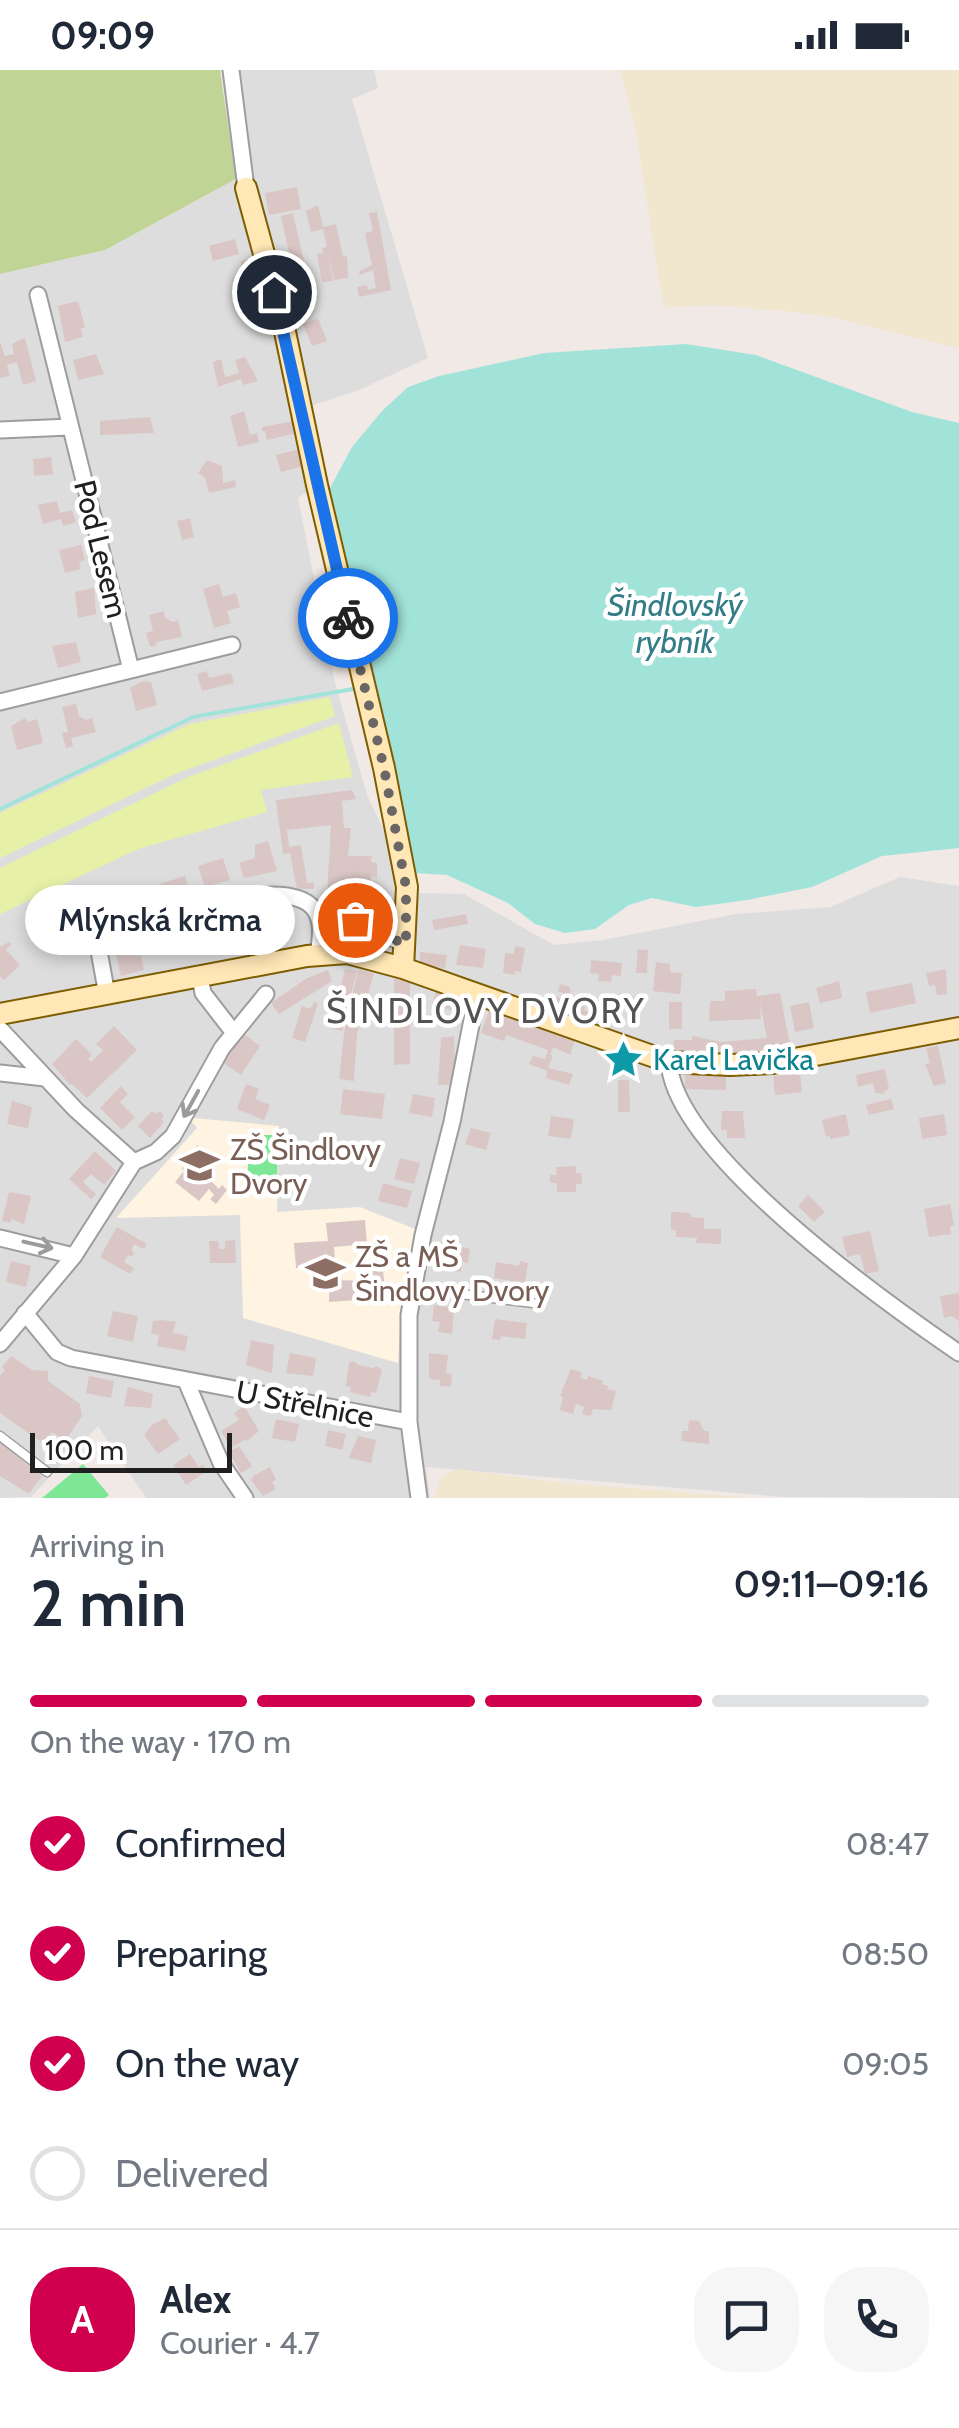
<!DOCTYPE html>
<meta charset="utf-8">
<style>
:root{--surface:#fff;--page:#f6f6f7;--text:#1f2937;--muted:#747a83;--line:#e0e1e3;--accent:#d0004e}
body{margin:0;font-family:Cabin,sans-serif;background:var(--page);color:var(--text);height:100vh;display:flex;flex-direction:column;font-size:38px;white-space:nowrap}
*{box-sizing:border-box;margin:0}
p{font-size:32px;color:var(--muted)}
.icon{flex:none;width:55px;height:55px;fill:none;stroke:currentColor;stroke-width:2;stroke-linecap:round;stroke-linejoin:round}
.map{position:relative;height:1428px;overflow:hidden}
.side{display:flex;flex-direction:column;background:var(--surface);flex:1}
.side>*{flex:none}
.scale{position:absolute;left:30px;bottom:25px;width:202px;box-sizing:border-box;padding-left:10px;border:5px solid #202020;border-top:0;font-size:28px;line-height:35px;white-space:nowrap;color:#202020;-webkit-text-stroke:8px #fff;paint-order:stroke}
.pin{position:absolute;display:grid;place-items:center;width:85px;height:85px;color:#fff;margin:-42px;border:5px solid #fff;border-radius:50%;box-shadow:0 2px 10px #0007}
.courier{position:absolute;display:grid;place-items:center;width:100px;height:100px;margin:-50px;border:8px solid #1a73e8;border-radius:50%;background:#fff;color:#222;box-shadow:0 2px 12px #0007}
.bubble{position:absolute;height:70px;border-radius:35px;background:var(--surface);box-shadow:0 5px 15px #0003;font-size:32px;font-weight:600;line-height:70px;text-align:center}
.overview em{font-style:normal;font-weight:600}
.overview div{display:flex;flex-direction:column-reverse}
.overview{display:flex;align-items:center;justify-content:space-between;height:170px;padding:0 30px}
h1{font-size:65px;font-weight:600;line-height:75px}
.bar{display:grid;grid-template-columns:repeat(4,1fr);gap:15px 10px;align-content:center;height:120px;padding:0 30px}
.bar i{height:12px;border-radius:8px;background:var(--line)}
.bar .selected{background:var(--accent)}
.bar p{grid-column:span 4}
.line{display:flex;align-items:center;gap:25px;padding:0 30px;border-top:2px solid var(--line)}
.line div{flex:1}
.round{display:grid;place-items:center;flex:none;width:105px;height:105px;border-radius:40px;background:var(--page)}
ol{padding:0 30px;list-style:none}
li{display:flex;align-items:center;gap:30px;height:110px}
li p{margin-inline-start:auto}
li .icon{padding:10px;border-radius:50%;background:var(--accent);color:#fff;stroke-width:4}
li:last-child{color:var(--muted)}
li i{width:55px;height:55px;border:5px solid var(--line);border-radius:50%}
.status{display:flex;justify-content:space-between;align-items:center;height:70px;padding:0 50px;background:var(--surface);direction:ltr}
.status svg{height:28px;fill:currentColor}
.map>svg:first-child{display:block}
</style>
<div class="status"><b>09:09</b><svg viewBox="0 0 49 12"><path d="M0 12V9h3v3zM5 12V6h3v6zM10 12V3h3v9zM15 12V0h3v12zM26 1h20v11H26zM47 4h2v5h-2z"/></svg></div>
<div class="map">
<svg width="959" height="1428" viewBox="0 0 959 1428">
<rect width="100%" height="100%" fill="#f1e9e5"/>
<path fill="#dedddd" d="M241 0H374L378 18 352 29 428 288 359 320 295 341 312 418 298 428 335 613 367 725 414 823 464 824 554 875 603 870 736 844 830 837 900 807 959 816V1428L784 1427 426 1397 430 1428H146L98 1356 31 1427 0 1428V204L105 180 253 100Z"/>
<path fill="#fff4e1" d="M193 1048 279 1056 277 1142 360 1137 415 1159 400 1254 398 1293 243 1248 240 1145 116 1148 197 1058 190 1050Z"/>
<path fill="#f1e7cf" d="M620 0H959V278L829 247 796 242 716 235 667 237 662 229 635 56Z
M457 1399 564 1413 751 1428H434L441 1407Z"/>
<path fill="#e6f0a7" d="M330 627 335 646 175 704 0 788V743L190 654Z
M339 653 353 707 261 720 267 742 138 779 0 844V798L188 707Z"/>
<path fill="#c0d496" d="M0 0H220L236 109 105 180 0 204Z"/>
<path fill="#7de796" d="M249 1065H278L277 1121 247 1120Z
M83 1394 109 1425 105 1428H42Z"/>
<path fill="#a2e3d9" d="M686 274 756 285 912 342 959 353V778L882 786 812 817 747 830 696 837 652 828 629 835 595 859 565 863 535 854 508 833 447 805 416 803 336 477 329 420 352 377 382 341 408 317 439 306 544 283Z"/>
<g fill="none" stroke-linecap="round" stroke-linejoin="round">
<path stroke="#a2e3d9" stroke-width="4" d="M0 739 193 647 359 618"/>
</g>
<path fill="#d9c6c5" d="M297 117 301 139 269 145 265 123Z
M318 135 323 157 336 154 343 187 347 186 348 208 334 210 328 182 333 211 322 212 317 184 323 183 322 178 327 177 323 159 311 162 306 141Z
M377 142 391 220 359 227 357 217 367 215 368 220 376 218 373 200 359 205 360 201 372 195 365 163 373 161 369 143Z
M293 143 308 211 312 210 313 215 297 219 281 146Z
M235 169 239 184 213 191 209 176Z
M253 188 267 216 261 217 268 239 252 243 241 191Z
M78 231 85 257 81 259 83 267 65 272 58 236Z
M318 248 327 271 312 276 303 254Z
M25 268 36 311 23 315 17 292 7 295 10 306 0 308V272L5 286 14 284 12 274Z
M96 284 104 304 78 310 73 290Z
M245 287 258 311 243 315 241 309 218 317 213 292 221 289 225 307 239 303 235 290Z
M244 341 250 365 257 363 259 372 238 377 230 346Z
M150 347 154 363 100 365V351Z
M294 351 297 363 267 370 265 361H262V357Z
M300 379 303 396 281 402 276 385Z
M51 387 53 404 34 406 33 389Z
M207 390 222 396 223 413 235 410 236 417 209 423 205 408 198 403Z
M57 431 60 443 72 440 76 452 63 456 61 449 43 454 38 435Z
M190 448 194 467 182 470 177 451Z
M81 475 85 490 79 492 81 499 65 503 59 480Z
M219 514 223 527 236 523 240 537 227 541 231 553 214 558 203 519Z
M94 518 96 544 78 548 75 522Z
M164 541 165 548 173 552 178 550 182 567 156 572 157 575 150 577 146 563 153 561 149 545Z
M76 572 81 592 58 598 52 576Z
M207 601 209 608 231 603 234 613 202 621 197 604Z
M143 611 151 612 157 635 136 641 130 618Z
M76 634 79 646 86 650 92 648 96 662 71 668 73 676 66 678 62 663 68 662 62 637Z
M25 648 28 652 37 649 43 673 17 680 11 656Z
M352 720 356 729 342 731 344 758H351L348 786H372L371 792 377 793V807L371 806 370 817 342 816V827L327 826 331 755 287 760 289 777 301 775 307 813H314V819H297L290 783 283 784 276 730Z
M268 771 277 801 244 808 239 793 255 788V775Z
M223 788 230 810 205 817 198 796Z
M185 806 191 825 166 833 160 814Z
M140 815 148 839 125 846 121 822Z
M69 816 91 847 75 859 54 823Z
M376 828 394 829 393 856 374 855Z
M260 839 268 851 281 848 284 865 255 871 249 841Z
M466 844 468 854 434 860 432 850Z
M207 858 211 880 185 885 182 863Z
M9 872 11 874 6 880 20 895 4 910 0 906V877Z
M460 875 486 879 483 898 456 895Z
M515 876 525 878 521 902 515 901V905L503 903 505 883 514 884Z
M638 879 648 880 647 903H636Z
M134 881 135 886 141 885 144 900 121 906 116 885Z
M420 882 447 885 445 898 420 895Z
M591 890 622 893 621 906 612 905 611 912 598 911 599 904 590 903Z
M656 892 670 894V902L682 903 680 924 653 921Z
M345 899 357 901 342 961 330 958Z
M946 899 947 924 937 925 935 915 929 916 926 903Z
M328 900 332 911 279 944 271 933 307 908Z
M358 900 374 903 357 964 354 1011 339 1009 344 964Z
M394 909H410V994L394 995Z
M839 911 842 928 820 933 816 918Z
M912 913 916 933 870 943 866 922Z
M560 914 570 917 571 927 577 926 576 930 586 934 584 940 593 945 589 955 546 938 551 925 563 929V923L558 921Z
M756 919 757 926 780 923 791 980 721 984 673 982 674 970H692V966L722 972 767 968 760 933 761 949 709 951 710 931H725V921Z
M436 922 459 930 457 942 432 934Z
M315 932 318 934 305 972 292 968 302 936 310 939Z
M669 932H682V959H669Z
M809 932 814 958 795 962 790 936Z
M489 940 575 970 570 985 553 977 550 985 553 986 548 998 573 1004 569 1015 546 1008 547 1001 529 994 533 986 545 989 548 980 506 965 504 971 481 963Z
M114 956 137 980 87 1028 72 1014 70 1015 52 994 76 969 92 985 88 989 91 992 103 980 96 974Z
M241 962 260 976 241 1005 222 992Z
M454 966 455 994 451 1015H438L441 968Z
M938 976 946 1013 934 1016 925 994 930 993 926 978Z
M885 999 889 1019 884 1021 885 1024 875 1023 873 1013 858 1017 856 1005Z
M685 1004 726 1005V1020L685 1019Z
M800 1004 802 1022 775 1025 773 1006Z
M618 1010H629L630 1042H618Z
M246 1014 259 1019 255 1029 270 1035 264 1050 237 1039Z
M121 1016 128 1024 120 1032 135 1047 122 1060 100 1038Z
M343 1019 385 1024 382 1049 340 1044Z
M413 1024 435 1028 432 1047 409 1043Z
M891 1029 894 1039 869 1045 866 1035Z
M12 1031 32 1037 28 1058 7 1054Z
M152 1041 156 1044 159 1041 164 1046 161 1049 164 1052 150 1068 138 1056Z
M722 1041H743L745 1068H727V1060H721Z
M846 1044 850 1065 830 1069V1066L826 1067 822 1050Z
M944 1044 947 1065 922 1069 919 1048Z
M551 1046 574 1049 571 1069 548 1066Z
M471 1058 491 1063 486 1080 465 1074Z
M198 1075 220 1090 208 1108 219 1119 222 1115 227 1120 216 1134 210 1129 214 1125 209 1119 199 1131 175 1112 184 1101 182 1099 185 1092Z
M95 1081 116 1101 104 1115 91 1104 83 1112 96 1124 91 1129 69 1109Z
M400 1088 420 1093 414 1114 394 1109Z
M576 1096V1103H581L582 1114H576V1122H557V1113H550V1105H557L556 1097Z
M383 1113 412 1121 407 1138 378 1131Z
M9 1122 31 1126 24 1154 11 1149V1153L2 1151Z
M808 1125 825 1142 814 1152 798 1136Z
M950 1134 954 1155 950 1156 951 1164 929 1167 924 1139Z
M671 1142 691 1143V1147L704 1148V1159H721V1174L696 1173 697 1168 676 1167V1160H671Z
M365 1150 367 1174 334 1177 336 1210 371 1211 370 1201 383 1200 385 1222 373 1223V1229L329 1232 330 1195 296 1198 294 1173 328 1171 326 1153Z
M117 1157 147 1174 144 1179 134 1174 131 1180 134 1182 132 1187 128 1185 124 1192 134 1198 130 1204 100 1187Z
M870 1161 879 1201 865 1204 860 1184 847 1187 842 1167Z
M235 1170 236 1193H210L209 1171H218L219 1179H225V1171Z
M458 1176 470 1179 468 1193 462 1192 461 1202 448 1200 451 1177Z
M11 1191 31 1196 26 1217 6 1212Z
M520 1191 528 1193 525 1213 494 1208 496 1192 519 1196Z
M959 1223V1251L952 1246 944 1248 940 1226Z
M434 1235 454 1238 452 1264 438 1262 440 1252 432 1251Z
M113 1241 138 1246 133 1272 107 1266Z
M495 1249 527 1253 525 1269 501 1266 500 1270 492 1269Z
M162 1250 176 1252 173 1263 188 1266 185 1281 157 1276 159 1265 151 1263 153 1251Z
M251 1270 274 1275 272 1303 246 1295Z
M290 1283 316 1288 313 1306 286 1303Z
M429 1283 448 1285 446 1303 452 1304 451 1317 440 1316V1310L429 1309Z
M11 1286 32 1300 48 1301V1311L80 1334 82 1346 65 1371 52 1362 44 1374 0 1343V1306L5 1300 2 1297Z
M354 1291 358 1295 372 1298 377 1296 382 1300 376 1323 371 1322 370 1327 350 1322 351 1317 346 1316 349 1293Z
M571 1299 582 1302 580 1308 587 1310 588 1306 603 1311 602 1314 608 1316 607 1319 616 1321 611 1340 593 1339 591 1346 582 1344 584 1337 576 1334 573 1344 560 1340 563 1327 560 1326Z
M89 1306 114 1311 111 1328 86 1323Z
M128 1317 153 1324 151 1338 124 1336Z
M244 1336 259 1361 247 1371 246 1369 231 1378 221 1361 239 1350 234 1343Z
M165 1348 180 1369 158 1384 144 1365 152 1355Z
M276 1349 299 1354 295 1372 272 1368Z
M689 1350 699 1351 704 1361H709V1374L681 1371 682 1361H688Z
M328 1360 346 1364 342 1380 325 1376Z
M358 1366 376 1370 371 1393 349 1388Z
M0 1373 42 1406 29 1424 0 1406Z
M239 1376 252 1396 241 1403 229 1382Z
M190 1384 199 1397 203 1395 207 1401 186 1415 173 1395Z
M270 1397 276 1410 272 1412 276 1419 263 1426 251 1410 253 1406Z"/>
<g fill="none" stroke-linecap="round" stroke-linejoin="round">
<defs>
<path id="lane" d="M413 1218 533 1233
M0 1366 47 1402"/>
<path id="street" d="M231 0 246 118
M0 360 70 357
M131 600 232 575
M0 632 131 600 38 225
M319 849C355 846 372 861 406 874
M200 907 203 923 234 963
M107 925 99 881 104 873C140 853 284 800 314 839 324 852 320 871 318 885
M0 959 76 1040 134 1092
M669 992C674 1083 886 1233 959 1283
M0 1003 45 1008
M0 1168 74 1186
M25 1243 57 1282 71 1288 409 1352
M0 1274 74 1186 134 1092 156 1082 173 1066 222 978 266 924
M186 1311 221 1393 245 1428
M419 1428 409 1352V1245L423 1165 452 1052 477 924"/>
<path id="secondary" d="M246 118 284 257 317 415 384 698 407 817 403 898
M0 944 307 886 347 883 403 898 669 992 730 995 773 993 959 958"/>
</defs>
<use href="#lane" stroke="#9d9d9d" stroke-width="11"/>
<use href="#street" stroke="#9d9d9d" stroke-width="19"/>
<use href="#secondary" stroke="#7e5c00" stroke-width="24"/>
<use href="#lane" stroke="#fff" stroke-width="8"/>
<use href="#street" stroke="#fff" stroke-width="15"/>
<use href="#secondary" stroke="#ffe7b6" stroke-width="20"/>
</g>
<defs><path id="oneway-shaft" d="M-6 0H5M1.5-3L5.5 0L1.5 3" fill="none" stroke-width="1.6" stroke-linecap="round" stroke-linejoin="round" transform="scale(2.5)"/></defs>
<g stroke="#9b9b9b">
<use href="#oneway-shaft" transform="translate(191 1034) rotate(119)"/>
<use href="#oneway-shaft" transform="translate(38 1175) rotate(13)"/>
</g>
<g fill="none" stroke-linecap="round" stroke-linejoin="round">
<path stroke="#696665" stroke-width="10" stroke-dasharray="0 18" d="M348 548 384 698 406 817V874L365 859 355 850"/>
<path stroke="#1a73e8" stroke-width="12" d="M274 222 348 548"/>
</g>
<defs>
<symbol id="sight-bare" viewBox="-9 -9 18 18"><path d="M0-6L1.8-2.2L6-1.7L2.9 1.2L3.7 5.4L0 3.3L-3.7 5.4L-2.9 1.2L-6-1.7L-1.8-2.2Z" fill="#0f9aa8" stroke="#fff" stroke-width="2.5" paint-order="stroke"/></symbol>
<symbol id="school-bare" viewBox="-9 -9 18 18"><path d="M0-5L7-2L0 1L-7-2ZM-4 1L0 2.5L4 1V4Q0 6-4 4Z" fill="#8d6e63" stroke="#fff" stroke-width="2.5" paint-order="stroke"/></symbol>
</defs>
<g fill-rule="evenodd">
<use href="#sight-bare" x="596" y="962" width="55" height="55"/>
<use href="#school-bare" x="172" y="1068" width="55" height="55"/>
<use href="#school-bare" x="298" y="1176" width="55" height="55"/>
</g>
<g text-anchor="middle" dominant-baseline="central" stroke-width="9" stroke-linejoin="round" paint-order="stroke">
<g font-size="30" fill="#202020" stroke="#fff">
<text transform="translate(101 479) rotate(76)">Pod Lesem</text>
<text transform="translate(305 1334) rotate(11)">U Střelnice</text>
</g>
<g font-size="30" fill="#0d838f" stroke="#fff" text-anchor="start">
<text x="653" y="989">Karel Lavička</text>
</g>
<g font-size="30" fill="#785e54" stroke="#fff" text-anchor="start">
<text x="230" y="1079">ZŠ Šindlovy<tspan x="230" dy="34">Dvory</tspan></text>
<text x="355" y="1186">ZŠ a MŠ<tspan x="355" dy="34">Šindlovy Dvory</tspan></text>
</g>
<g font-size="32" font-style="italic" fill="#337d87" stroke="#fff">
<text x="675" y="534">Šindlovský<tspan x="675" dy="37">rybník</tspan></text>
</g>
<g font-size="35" letter-spacing="2.5" fill="#535353" stroke="#fff">
<text x="486" y="940">ŠINDLOVY DVORY</text>
</g>
</g>
</svg>
<div class="scale">100 m</div>
<div class="pin" style="left:355px;top:850px;background:#ea580c"><svg class="icon" aria-label="bag" viewBox="0 0 24 24"><path d="M5 8h14l-1 12H6zM9 8a3 3 0 0 1 6 0"/></svg></div>
<div class="pin" style="left:274px;top:222px;background:#1f2937"><svg class="icon" aria-label="home" viewBox="0 0 24 24"><path d="M3 11l9-7 9 7M6 9v11h12V9"/></svg></div>
<div class="courier" style="left:348px;top:548px"><svg class="icon" aria-label="bike" viewBox="0 0 24 24"><circle cx="6" cy="16" r="4"/><circle cx="18" cy="16" r="4"/><path d="M6 16l4-8h5l3 8M10 8l3 8H6M13 5h3"/></svg></div>
<div class="bubble" style="left:25px;top:815px;width:270px">Mlýnská krčma</div>
</div>
<section class="side">
<div class="overview"><div><h1>2 min</h1><p>Arriving in</p></div><em>09:11–09:16</em></div>
<div class="bar"><i class="selected"></i><i class="selected"></i><i class="selected"></i><i></i><p>On the way · 170 m</p></div>
<ol>
<li><svg class="icon" aria-label="check" viewBox="0 0 24 24"><path d="M5 12l5 5 9-10"/></svg>Confirmed<p>08:47</p></li>
<li><svg class="icon" aria-label="check" viewBox="0 0 24 24"><path d="M5 12l5 5 9-10"/></svg>Preparing<p>08:50</p></li>
<li><svg class="icon" aria-label="check" viewBox="0 0 24 24"><path d="M5 12l5 5 9-10"/></svg>On the way<p>09:05</p></li>
<li><i></i>Delivered</li>
</ol>
<div class="line" style="height:180px"><b class="round" style="background:var(--accent);color:#fff">A</b><div><b>Alex</b><p>Courier · 4.7</p></div><a class="round"><svg class="icon" aria-label="chat" viewBox="0 0 24 24"><path d="M4 5h16v11H9l-5 4z"/></svg></a><a class="round"><svg class="icon" aria-label="phone" viewBox="0 0 24 24"><path d="M5 4h4l2 5-3 2q2 4 5 5l2-3 5 2v4C11 20 4 13 5 4z"/></svg></a></div>
</section>
